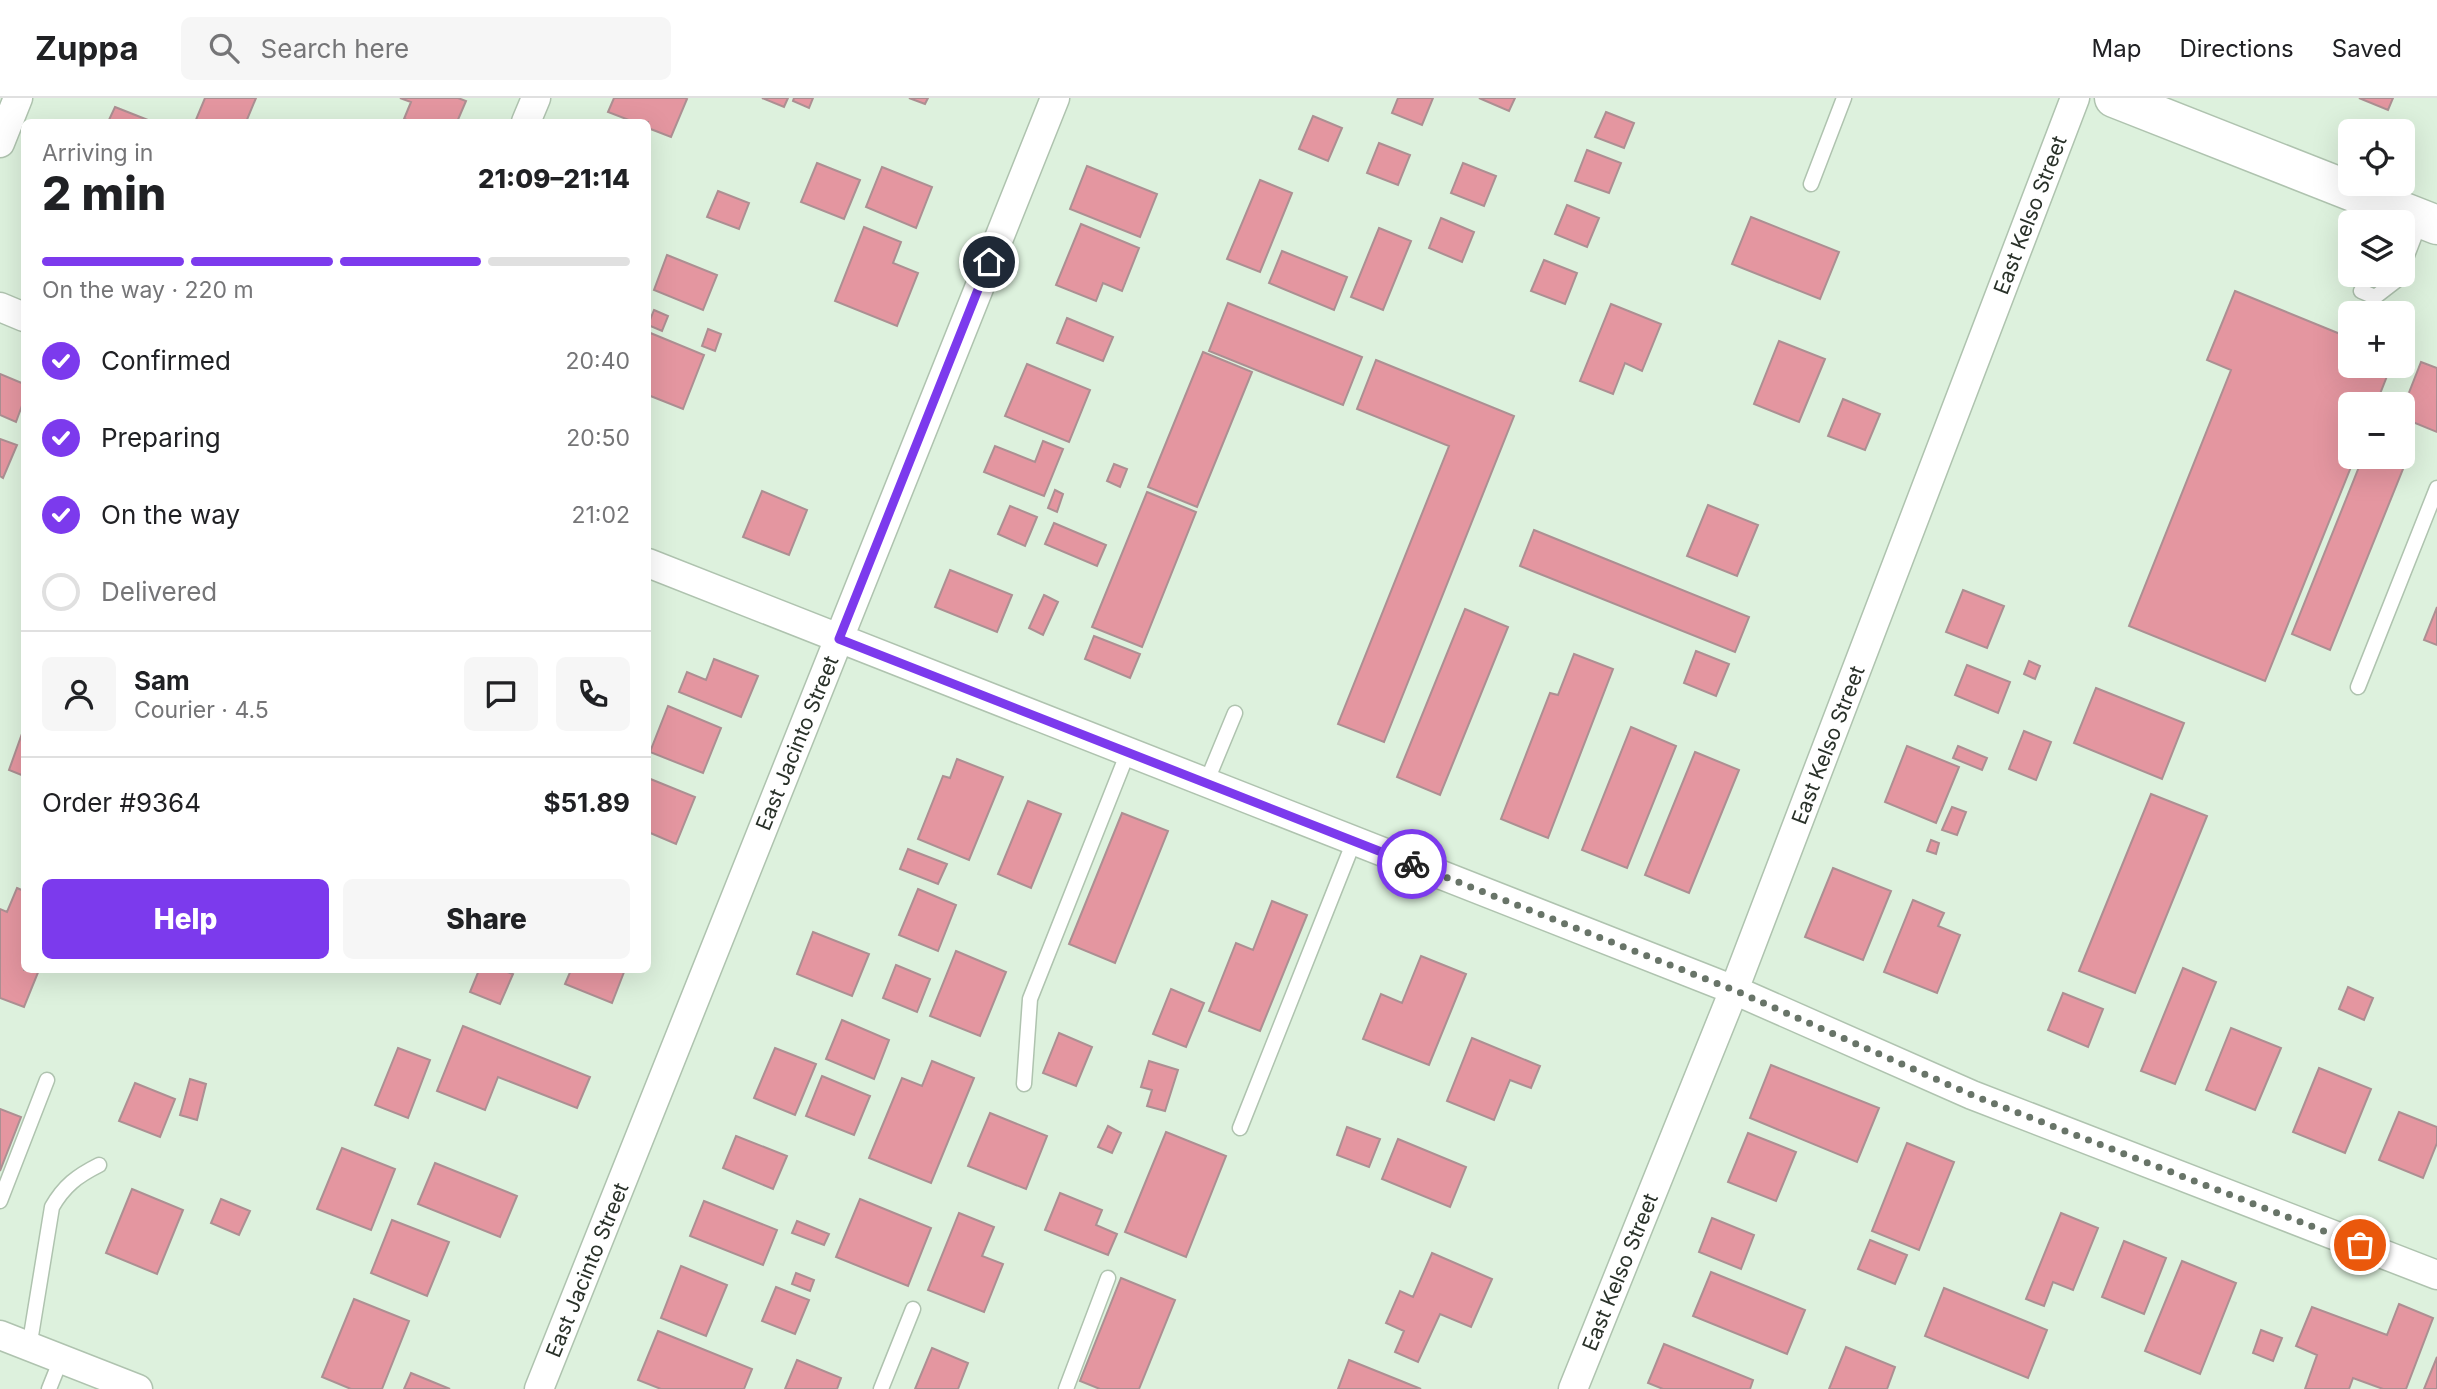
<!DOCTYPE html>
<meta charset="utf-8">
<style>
:root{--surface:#fff;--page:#f6f6f6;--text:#202124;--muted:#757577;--line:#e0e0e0;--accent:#7c3aed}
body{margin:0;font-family:Inter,sans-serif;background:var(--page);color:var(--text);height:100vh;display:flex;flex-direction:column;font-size:26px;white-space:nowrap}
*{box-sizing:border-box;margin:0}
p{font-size:23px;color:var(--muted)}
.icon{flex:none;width:38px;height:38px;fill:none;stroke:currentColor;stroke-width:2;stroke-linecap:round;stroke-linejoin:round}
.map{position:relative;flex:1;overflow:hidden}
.drawer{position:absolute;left:21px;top:21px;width:630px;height:854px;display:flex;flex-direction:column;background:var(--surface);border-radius:10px;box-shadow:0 7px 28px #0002}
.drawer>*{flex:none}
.tools{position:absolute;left:2338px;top:21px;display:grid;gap:14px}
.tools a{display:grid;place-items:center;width:77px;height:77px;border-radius:10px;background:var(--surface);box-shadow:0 7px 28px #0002;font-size:35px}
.pin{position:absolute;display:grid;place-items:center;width:60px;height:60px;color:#fff;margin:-30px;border:4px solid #fff;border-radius:50%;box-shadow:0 2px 7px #0007}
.courier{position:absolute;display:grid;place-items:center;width:70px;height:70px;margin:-35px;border:5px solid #7c3aed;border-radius:50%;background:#fff;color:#222;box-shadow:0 2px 9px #0007}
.head em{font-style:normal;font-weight:800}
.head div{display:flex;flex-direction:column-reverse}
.head{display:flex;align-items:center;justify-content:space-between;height:119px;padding:0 21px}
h1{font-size:46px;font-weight:800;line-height:52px}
.bar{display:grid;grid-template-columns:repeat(4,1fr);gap:10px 7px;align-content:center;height:84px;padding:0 21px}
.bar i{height:9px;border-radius:5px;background:var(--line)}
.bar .on{background:var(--accent)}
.bar p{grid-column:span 4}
.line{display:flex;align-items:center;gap:18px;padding:0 21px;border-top:2px solid var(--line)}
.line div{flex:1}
.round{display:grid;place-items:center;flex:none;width:74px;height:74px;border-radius:10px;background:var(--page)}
ol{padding:0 21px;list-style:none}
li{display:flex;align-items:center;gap:21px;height:77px}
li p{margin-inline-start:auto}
li .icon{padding:7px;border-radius:50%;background:var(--accent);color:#fff;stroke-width:4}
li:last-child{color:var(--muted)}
li i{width:38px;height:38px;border:4px solid var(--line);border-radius:50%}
.cta{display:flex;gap:14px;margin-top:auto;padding:14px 21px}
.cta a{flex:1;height:80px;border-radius:10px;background:var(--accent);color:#fff;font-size:28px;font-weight:800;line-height:80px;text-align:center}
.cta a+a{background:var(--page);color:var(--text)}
header{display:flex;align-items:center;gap:42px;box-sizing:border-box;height:98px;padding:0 35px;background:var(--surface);border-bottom:2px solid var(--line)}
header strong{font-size:33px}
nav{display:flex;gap:38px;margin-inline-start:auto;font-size:24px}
.search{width:490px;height:63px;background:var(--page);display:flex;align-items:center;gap:18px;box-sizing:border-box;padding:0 24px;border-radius:10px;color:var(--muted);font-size:26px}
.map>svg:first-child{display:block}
</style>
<header>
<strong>Zuppa</strong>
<div class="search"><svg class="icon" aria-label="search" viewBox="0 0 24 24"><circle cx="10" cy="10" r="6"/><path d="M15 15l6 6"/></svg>Search here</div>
<nav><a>Map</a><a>Directions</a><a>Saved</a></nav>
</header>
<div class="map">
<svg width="2437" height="1291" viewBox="0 0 2437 1291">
<rect width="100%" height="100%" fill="#ddf1dd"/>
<path fill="#e496a0" stroke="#ac8f92" stroke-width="2" d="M205 0H256L246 24H195Z
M400 0H458L466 3 457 24H413L404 21 411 4Z
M614 0H685L687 1 671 39 648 30V24H634L608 14Z
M762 0H788L784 9Z
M794 0H813L809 10 793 3Z
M909 0H928L925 6Z
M1398 0H1433L1422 27 1392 15Z
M1479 0H1515L1509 13Z
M2359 0H2393L2388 12Z
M115 9 153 24H108Z
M1606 14 1634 25 1624 50 1595 39Z
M1313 18 1342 30 1328 63 1299 51Z
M1379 45 1410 57 1398 87 1367 75Z
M1587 52 1621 65 1609 95 1575 83Z
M817 65 860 82 844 121 801 104Z
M1463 65 1496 78 1484 108 1451 95Z
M1087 68 1157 96 1140 139 1070 111Z
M882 69 932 89 916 130 866 109Z
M1260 82 1292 95 1260 174 1227 161Z
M718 93 749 105 739 131 707 119Z
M1567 107 1599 120 1587 149 1555 136Z
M1751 119 1839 154 1820 201 1732 166Z
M1441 120 1474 134 1462 164 1429 150Z
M1081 126 1139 150 1122 193 1103 185 1096 203 1056 187Z
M864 129 901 144 893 165 918 175 897 228 835 203Z
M1379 130 1411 143 1383 212 1351 199Z
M1282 153 1347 179 1334 212 1269 185Z
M667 157 717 177 703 212 654 192Z
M1544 162 1577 175 1565 206 1531 193Z
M2235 193 2350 240V268H2391L2376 306H2350V359H2355L2265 583 2129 528 2231 272 2207 262Z
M1228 205 1362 259 1343 307 1209 253Z
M1611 206 1661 226 1642 273 1625 265 1613 296 1580 283Z
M654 212 668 218 662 233 648 227Z
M1067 220 1113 239 1103 263 1057 245Z
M708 231 721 236 715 253 702 248Z
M648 234 704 257 683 311 648 297Z
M1779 243 1825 261 1799 324 1754 306Z
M1203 254 1252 274 1197 409 1148 389Z
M1376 262 1514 318 1384 644 1338 626 1449 348 1357 311Z
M2421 264 2437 270V334L2403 320V310Z
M1027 266 1090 292 1069 344 1005 318Z
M0 276 24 286V302L16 324 0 317Z
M1843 301 1880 316 1865 352 1828 338Z
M0 341 17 347 3 380 0 378Z
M1043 343 1063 351 1044 398 984 374 995 348 1035 364Z
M2363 359H2402L2407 361 2330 552 2292 536Z
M1114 366 1127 371 1120 389 1107 383Z
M1055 392 1063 396 1057 414 1048 410Z
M762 393 807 412 789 457 743 439Z
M1147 394 1196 414 1142 549 1092 529Z
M1708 407 1758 427 1737 478 1687 458Z
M1010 408 1037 419 1025 448 998 436Z
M1054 425 1106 447 1097 468 1045 446Z
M1534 432 1749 519 1735 554 1520 468Z
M950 472 1012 497 997 534 935 509Z
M1963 492 2004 508 1987 550 1946 534Z
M1044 497 1058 504 1043 537 1029 530Z
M2437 509V547L2424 542Z
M1465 511 1508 529 1440 697 1397 679Z
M1094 538 1140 556 1130 580 1085 561Z
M1696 553 1729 566 1716 598 1684 585Z
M1574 556 1613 571 1548 740 1501 721 1550 595 1558 597Z
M714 561 758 578 741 619 679 594 687 574 706 582Z
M2029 563 2040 568 2035 581 2024 576Z
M1967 567 2010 584 1998 615 1955 597Z
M2096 590 2184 625 2162 681 2074 645Z
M668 608 721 630 703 675 650 654Z
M1631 629 1676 648 1627 770 1582 752Z
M24 630V678L9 672Z
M2024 633 2051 644 2036 682 2009 671Z
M1907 648 1959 669 1936 725 1885 704Z
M1958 648 1987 660 1982 672 1953 660Z
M1695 654 1739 672 1689 795 1645 777Z
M957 661 1003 679 969 762 918 741 943 678 950 680Z
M648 680 695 699 676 746 648 734Z
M2151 696 2207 718 2135 895 2079 873Z
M1028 703 1061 716 1031 790 998 776Z
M1952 709 1966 714 1957 737 1942 732Z
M1122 715 1168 733 1115 865 1069 846Z
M1931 742 1939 745 1936 756 1927 753Z
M908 751 947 766 938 786 900 771Z
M1833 770 1891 793 1863 862 1805 839Z
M17 790 24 793V872H39L24 909 0 900V811L7 814Z
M918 791 956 807 938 853 899 837Z
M1913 802 1944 815 1938 828 1960 837 1937 895 1884 874Z
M1272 803 1307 817 1260 933 1209 913 1236 845 1253 852Z
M813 834 869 856 852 898 797 876Z
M956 853 1006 874 980 938 930 918Z
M1421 858 1466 876 1429 967 1363 941 1381 896 1402 905Z
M896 867 930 881 917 914 883 900Z
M2183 870 2216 884 2175 986 2141 973Z
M479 872H501L513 876 500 906 470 894Z
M571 872H619L624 874 612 905 565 886Z
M2348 889 2373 900 2364 922 2339 911Z
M1171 891 1204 905 1186 949 1153 936Z
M2063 895 2103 911 2088 949 2048 932Z
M842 922 889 942 874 981 826 961Z
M463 928 590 979 577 1010 498 979 485 1012 437 993Z
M2231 930 2281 950 2255 1012 2206 992Z
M1059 935 1092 949 1076 988 1043 975Z
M1472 940 1540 968 1531 990 1510 982 1494 1022 1447 1003Z
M398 950 430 962 408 1020 375 1007Z
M775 950 816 966 795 1017 754 1000Z
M932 963 974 980 931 1085 869 1060 902 980 922 988Z
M1149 963 1178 972 1165 1013 1147 1008 1152 992 1141 989Z
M1771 967 1879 1010 1857 1064 1750 1020Z
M2319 970 2371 991 2345 1055 2293 1034Z
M822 978 870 998 854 1037 806 1018Z
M190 981 206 986 197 1022 180 1017Z
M135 985 175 1001 160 1039 119 1023Z
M0 1011 21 1019 0 1073Z
M2399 1014 2437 1029V1045L2423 1080 2379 1062Z
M990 1015 1047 1038 1026 1091 968 1068Z
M1108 1028 1121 1035 1112 1055 1098 1049Z
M1347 1029 1380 1041 1369 1069 1337 1057Z
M1166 1034 1226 1058 1186 1159 1125 1134Z
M1748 1035 1796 1054 1776 1103 1728 1084Z
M736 1038 787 1058 773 1091 723 1070Z
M1398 1041 1466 1069 1450 1109 1382 1081Z
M1907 1045 1954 1064 1919 1152 1872 1133Z
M342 1050 395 1071 371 1132 317 1111Z
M435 1065 517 1098 500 1139 418 1106Z
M132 1091 183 1112 157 1176 106 1155Z
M1060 1095 1102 1112 1096 1127 1117 1136 1108 1157 1045 1132Z
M221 1101 250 1113 239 1137 211 1125Z
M860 1101 931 1130 908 1188 836 1159Z
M704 1103 777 1132 763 1167 690 1138Z
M959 1115 994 1129 982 1158 1003 1166 984 1214 928 1192Z
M2061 1115 2098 1130 2073 1192 2053 1184 2044 1208 2026 1201Z
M1712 1120 1754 1137 1741 1171 1699 1154Z
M392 1122 449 1144 427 1198 371 1175Z
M797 1123 829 1136 824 1147 792 1135Z
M1870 1142 1907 1157 1895 1186 1858 1171Z
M2124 1143 2166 1160 2144 1216 2102 1199Z
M1432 1155 1492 1181 1471 1229 1440 1216 1418 1264 1395 1254 1404 1233 1386 1225 1400 1193 1413 1199Z
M2182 1163 2236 1185 2200 1276 2145 1253Z
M681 1168 727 1187 706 1238 661 1220Z
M1711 1174 1805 1212 1787 1256 1693 1218Z
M796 1175 814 1182 810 1193 792 1186Z
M1121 1180 1175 1202 1139 1291H1100L1080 1283Z
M776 1189 809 1202 795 1236 762 1223Z
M1944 1190 2047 1232 2028 1280 1925 1238Z
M354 1201 409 1223 382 1291H351L322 1279Z
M2399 1206 2433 1220 2406 1291H2383L2353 1280 2349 1291H2305L2317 1257 2296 1248 2312 1209 2387 1237Z
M2261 1232 2282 1240 2273 1263 2253 1255Z
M658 1233 752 1271 744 1291H661L638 1282Z
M1664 1246 1753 1282 1750 1291H1663L1648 1285Z
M1846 1249 1895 1269 1887 1291H1829Z
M932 1250 968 1265 958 1291H915Z
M2437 1259V1291H2424Z
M797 1262 841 1280 837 1291H785Z
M1349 1262 1421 1291H1338Z
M411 1275 450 1291H404Z"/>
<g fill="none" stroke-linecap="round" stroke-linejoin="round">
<defs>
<path id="lane" d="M1811 86 1844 0
M2403 168 2420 124
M2361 193 2375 199 2397 182 2399 177
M2358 589 2437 390
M1206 685 1235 615
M1024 986 1030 901 1128 654
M1240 1030 1354 743
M0 1103 47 982
M29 1250 52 1109C64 1088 77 1078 99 1067
M49 1291 61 1261
M881 1291 913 1211
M1066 1291 1108 1180"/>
<path id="street" d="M526 24 536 0
M0 45 18 0
M0 209 24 219
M648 465 1734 892 1972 997 2437 1177
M0 1237 138 1291
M539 1291 1055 0
M1573 1291 1734 892 2075 0"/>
<path id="secondary" d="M2114 0 2437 127"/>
</defs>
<use href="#lane" stroke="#afc3af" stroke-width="17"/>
<use href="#street" stroke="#afc3af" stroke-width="31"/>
<use href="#secondary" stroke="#afc3af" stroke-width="41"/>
<use href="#lane" stroke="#fff" stroke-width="14"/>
<use href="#street" stroke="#fff" stroke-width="28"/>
<use href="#secondary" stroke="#fff" stroke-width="38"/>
</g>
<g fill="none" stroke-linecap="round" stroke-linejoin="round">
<path stroke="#687468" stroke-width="7" stroke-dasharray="0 12.6" d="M1412 766 1734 892 1972 997 2360 1147"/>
<path stroke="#7c3aed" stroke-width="9" d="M989 164 839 541 1412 766"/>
</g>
<g text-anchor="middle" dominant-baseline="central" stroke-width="5" stroke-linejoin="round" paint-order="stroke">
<g font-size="21" fill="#293129" stroke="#fff">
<text transform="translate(2030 117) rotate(-69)">East Kelso Street</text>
<text transform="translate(797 645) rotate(-68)">East Jacinto Street</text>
<text transform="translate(1828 647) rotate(-69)">East Kelso Street</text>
<text transform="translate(587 1172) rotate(-68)">East Jacinto Street</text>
<text transform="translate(1620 1174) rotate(-68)">East Kelso Street</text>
</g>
</g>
</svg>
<div class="tools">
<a><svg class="icon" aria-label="locate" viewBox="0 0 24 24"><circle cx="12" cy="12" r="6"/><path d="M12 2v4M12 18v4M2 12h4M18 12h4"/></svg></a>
<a><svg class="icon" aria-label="layers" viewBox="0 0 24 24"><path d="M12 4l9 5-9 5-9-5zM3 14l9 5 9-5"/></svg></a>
<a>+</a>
<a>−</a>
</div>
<div class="pin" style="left:2360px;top:1147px;background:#ea580c"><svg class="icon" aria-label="bag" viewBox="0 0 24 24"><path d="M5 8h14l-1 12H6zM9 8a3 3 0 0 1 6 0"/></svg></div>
<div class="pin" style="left:989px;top:164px;background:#1f2937"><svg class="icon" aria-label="home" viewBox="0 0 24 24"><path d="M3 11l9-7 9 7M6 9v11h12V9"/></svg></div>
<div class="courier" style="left:1412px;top:766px"><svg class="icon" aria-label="bike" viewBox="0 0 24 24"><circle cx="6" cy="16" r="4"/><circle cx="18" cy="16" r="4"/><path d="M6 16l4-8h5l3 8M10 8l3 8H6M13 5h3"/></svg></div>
<section class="drawer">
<div class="head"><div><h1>2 min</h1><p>Arriving in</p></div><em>21:09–21:14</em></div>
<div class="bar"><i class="on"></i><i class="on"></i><i class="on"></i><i></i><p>On the way · 220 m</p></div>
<ol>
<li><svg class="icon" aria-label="check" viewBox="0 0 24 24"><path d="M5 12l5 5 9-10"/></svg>Confirmed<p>20:40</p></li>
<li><svg class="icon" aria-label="check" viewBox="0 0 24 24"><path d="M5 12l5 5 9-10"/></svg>Preparing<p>20:50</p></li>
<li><svg class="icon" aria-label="check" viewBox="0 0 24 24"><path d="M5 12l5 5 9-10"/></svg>On the way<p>21:02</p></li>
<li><i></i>Delivered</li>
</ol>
<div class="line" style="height:126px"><a class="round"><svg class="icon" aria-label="person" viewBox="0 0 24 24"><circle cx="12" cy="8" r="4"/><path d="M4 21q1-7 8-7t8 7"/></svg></a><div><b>Sam</b><p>Courier · 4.5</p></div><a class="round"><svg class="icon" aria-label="chat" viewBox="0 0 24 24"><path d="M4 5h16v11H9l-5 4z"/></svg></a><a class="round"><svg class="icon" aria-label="phone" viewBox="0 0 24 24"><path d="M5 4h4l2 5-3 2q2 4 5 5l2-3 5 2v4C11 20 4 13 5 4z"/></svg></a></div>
<div class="line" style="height:91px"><div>Order #9364</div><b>$51.89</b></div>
<div class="cta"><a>Help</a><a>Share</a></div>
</section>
</div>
